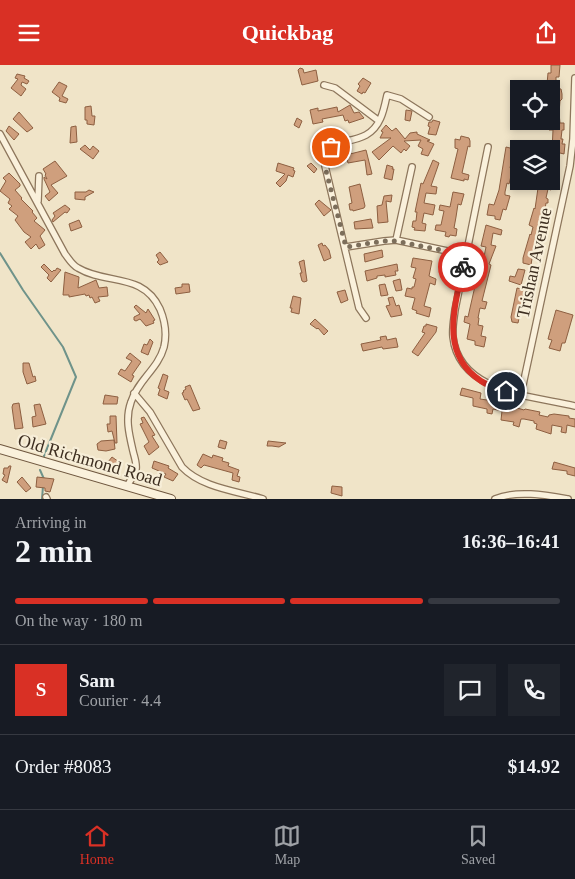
<!DOCTYPE html>
<meta charset="utf-8">
<style>
:root{--surface:#171b24;--page:#20242c;--text:#f1f3f6;--muted:#9ea1a6;--line:#363941;--accent:#d93025}
body{margin:0;font-family:"Times New Roman",serif;background:var(--page);color:var(--text);height:100vh;display:flex;flex-direction:column;font-size:19px;white-space:nowrap}
*{box-sizing:border-box;margin:0}
p{font-size:16px;color:var(--muted)}
.icon{flex:none;width:28px;height:28px;fill:none;stroke:currentColor;stroke-width:2;stroke-linecap:round;stroke-linejoin:round}
.map{position:relative;height:434px;overflow:hidden}
.sheet{display:flex;flex-direction:column;background:var(--surface);flex:1}
.sheet>*{flex:none}
.controls{position:absolute;left:510px;top:15px;display:grid;gap:10px}
.controls a{display:grid;place-items:center;width:50px;height:50px;border-radius:0px;background:var(--surface);box-shadow:0 2px 8px #0003;font-size:25px}
.pin{position:absolute;display:grid;place-items:center;width:42px;height:42px;color:#fff;margin:-21px;border:2px solid #fff;border-radius:50%;box-shadow:0 1px 5px #0007}
.courier{position:absolute;display:grid;place-items:center;width:50px;height:50px;margin:-25px;border:4px solid #d93025;border-radius:50%;background:#fff;color:#222;box-shadow:0 1px 6px #0007}
.headline em{font-style:normal;font-weight:600}
.headline div{display:flex;flex-direction:column-reverse}
.headline{display:flex;align-items:center;justify-content:space-between;height:85px;padding:0 15px}
h1{font-size:32px;font-weight:600;line-height:38px}
.bar{display:grid;grid-template-columns:repeat(4,1fr);gap:8px 5px;align-content:center;height:60px;padding:0 15px}
.bar i{height:6px;border-radius:4px;background:var(--line)}
.bar .selected{background:var(--accent)}
.bar p{grid-column:span 4}
.line{display:flex;align-items:center;gap:12px;padding:0 15px;border-top:1px solid var(--line)}
.line div{flex:1}
.round{display:grid;place-items:center;flex:none;width:52px;height:52px;border-radius:0px;background:var(--page)}
header{display:flex;justify-content:space-between;align-items:center;height:65px;padding:0 15px;background:var(--accent);color:#fff;font-size:22px;font-weight:600}
.tabs{display:flex;justify-content:space-around;align-items:center;height:70px;border-top:1px solid var(--line);background:var(--surface);font-size:14px;color:var(--muted)}
.tabs a{display:grid;justify-items:center;gap:2px}
.tabs .selected{color:var(--accent)}
.map>svg:first-child{display:block}
</style>
<header><svg class="icon" aria-label="menu" viewBox="0 0 24 24"><path d="M4 6h16M4 12h16M4 18h16"/></svg>Quickbag<svg class="icon" aria-label="share" viewBox="0 0 24 24"><path d="M12 15V3M7 8l5-5 5 5M5 13v7h14v-7"/></svg></header>
<div class="map">
<svg width="575" height="434" viewBox="0 0 575 434">
<rect width="100%" height="100%" fill="#f0e4c8"/>
<g fill="none" stroke-linecap="round" stroke-linejoin="round">
<path stroke="#6f938a" stroke-width="2" d="M0 188 23 225 63 282 76 312 44 391
M40 405 44 414
M42 434 43 421"/>
</g>
<path fill="#cf9f7d" stroke="#8d5f41" d="M551 0H560L559 12H556V20L547 19 548 8H551Z
M300 3 303 4 304 8 316 5 318 16 302 20 298 5Z
M17 9 25 11 24 13 29 16 27 19 22 17 21 20 26 24 21 31 11 23 18 14 15 13Z
M363 13 371 18 365 28 363 27 362 29 357 26 360 21 358 19Z
M59 17 67 21 62 31 68 34 66 38 59 36 60 33 52 27Z
M552 23 561 24 562 29V34L560 36 559 48 560 58H564V65H562L561 74H563L562 79H565L564 89 552 86 553 65H549V58H551V56Z
M350 40 354 48 359 47 364 53 349 58 348 55 345 56 343 50 322 54 323 57 313 59 310 45 318 43V46L337 42 338 47Z
M91 41 92 51H95L94 60 87 59V55H85V42Z
M406 45 412 46 410 56 405 55Z
M19 47 33 63 27 67 13 54Z
M297 53 302 56 299 63 294 60Z
M433 55 440 57 436 70 428 69 430 62 428 61 429 57H432Z
M514 56H523V61H514Z
M386 60 392 66 396 63 405 74 410 68 417 67V69L430 75 427 76 434 79 428 91 421 89 423 84 418 81 421 75 404 76 410 81 406 86 404 84 401 88 393 81 379 95 372 87 391 73H380L383 67 381 66Z
M9 61 19 69 14 75 6 66Z
M76 61 77 77 70 78 71 62Z
M461 71 469 73 470 76V82L468 81 462 108 469 110 468 115 464 114V116L451 113 458 84 455 83V74L460 75Z
M85 80 90 85 93 81 99 86 93 94 80 84Z
M506 82 514 84 510 103 513 104 512 111H511L509 119 507 118 505 127V130L510 131 506 145 503 144 500 155 495 154V151L487 150 489 139 494 140 499 125Z
M366 85 372 109 367 110 365 95 348 98 346 90Z
M433 95 439 98 431 121 437 122 436 129 426 128 424 138 435 140 433 150 424 148 422 158 426 159 425 166 414 165 415 163 412 162 413 156H416L417 147H415L421 118 423 119Z
M55 96 67 111 51 120 58 128 49 136 45 131 50 127 44 114V112L47 114 45 110 46 109 43 104Z
M278 98 294 103 293 105 295 106 293 112 288 110 286 116 280 122 276 118 285 109 276 106Z
M311 98 317 104 314 108 307 101Z
M387 100 393 102 392 104H394L392 115 384 113Z
M9 108 20 119V121L15 125 22 133 21 134 33 146 32 147 37 153 34 156 45 165 40 171 45 180 39 184 36 179 31 184 25 177 31 172 24 167 15 155 18 151 9 144 12 141 8 138 10 134 0 126 6 116 3 113Z
M539 116H549V118L552 119 551 125 548 124 546 133 548 134V138H546L543 156 534 181 531 200 523 198V193L530 169 531 170 533 162 529 160 534 143 535 144Z
M360 119 365 141 364 143 353 146V145H350L349 139 352 138 349 122Z
M89 125 94 127 85 132V135L75 134V127H86Z
M453 127 464 129 461 140 458 139 456 152 454 163 457 164 456 171 450 170 449 172 445 171 446 167 435 165 436 160H441L444 146 439 145 440 140 450 142Z
M392 130 391 137 386 136 388 157 378 158 377 141 382 140 384 131Z
M319 135 331 145 324 151 315 139Z
M65 140 70 144 67 148 65 147 53 157 52 155 55 151 53 148Z
M371 154 373 163 355 164 354 157Z
M79 155 82 162 71 166 69 159Z
M486 160 502 165 501 170 493 168 491 180 496 181 489 199 491 200 482 236 487 237 485 244 480 243 478 253H479L478 260 483 261 481 271 486 272 484 282 475 280V276L467 274 470 259 464 257 465 251 468 252 475 221 467 218 472 204 481 206 486 182 481 181Z
M322 178 323 181 325 180 329 185 331 193 324 196 318 180Z
M382 185 383 192 365 197 364 189Z
M160 187 168 197 160 200 157 197 159 195 156 190Z
M413 193 432 196 429 211 436 214 435 220 430 218 424 241 431 243 429 252 416 248 417 246 412 244 415 233 405 231 407 223 412 224V222H414L416 214 413 213 416 203 411 202Z
M304 195 307 216 304 217 302 216 300 208H302L299 197Z
M44 199 52 207 54 205 55 206 57 203 61 205 51 217 47 213 49 210 41 202Z
M397 199 398 206H395L396 210 385 212V210L377 211V213L367 216 365 206Z
M518 204 525 205 521 220 509 216 510 211 515 212Z
M65 207 79 212 78 223 96 215 99 223 107 222 108 231 98 232 100 236 95 238 92 232 90 233 89 230 86 231 85 229 69 232V230H63Z
M400 214 402 225 396 226 393 216Z
M182 219H189L190 227 176 229 175 223 182 222Z
M385 219 388 230 381 231 379 220Z
M517 223 525 225V227L518 258 512 257 511 252Z
M345 225 348 235 341 238 337 227Z
M293 231 301 233 299 249 291 247 292 243H290Z
M393 232 396 241 399 240 402 250 391 252 386 241 390 240 388 233Z
M136 240 146 248 148 244 155 255 153 256 154 258 146 261 140 254 136 256 134 255V252L140 249 134 242Z
M556 245 573 250 565 278H562L560 286 549 283 552 275 548 274Z
M315 254 328 266 324 270 318 263 317 264 310 259Z
M426 259 437 262 436 267 418 291 412 287 425 268 422 267 424 261H426Z
M386 271 387 275 396 273 398 282 383 284 382 282 363 286 361 279 381 275 380 272Z
M150 274 153 277 148 290 141 287 144 279 147 280Z
M130 288 141 297 132 310 134 311 131 317 118 309 121 304 125 306 132 296 126 293Z
M23 298H29L33 312 35 311 36 316 27 319 23 307Z
M163 309 168 311 164 325 169 327 167 334 158 330 160 324 158 323Z
M190 320 200 344 193 346 187 334 185 335 182 328 184 327 183 326 186 324 185 322Z
M462 323 481 328 480 334 494 336 524 345 525 344 540 347 539 350 548 352 549 350 554 349 569 351V353L575 354V362L567 360 566 368 561 367 562 362 552 360 551 369 536 364 537 359 534 358V356L524 354H521L519 362 513 360 514 357 501 355 502 346 493 344 492 349 487 348V344L473 341V333L460 330Z
M105 330 118 332 117 339H103Z
M19 338 23 363 15 364 12 342 13 339Z
M40 339 46 359 33 362 32 352 36 351 34 340Z
M110 351H116L117 378H115L112 366 108 367 107 359H110Z
M144 352 155 370 152 371 159 382 149 390 144 381 149 377 140 359 143 358 141 353Z
M114 375 115 384 106 386 98 385 97 379 101 376Z
M220 375 227 377 225 384 218 382Z
M268 376 286 378 279 382 272 381H267Z
M203 389 212 393 213 390 223 393 222 396 229 398 228 401 239 405 237 411 240 412 239 417 232 415 233 408 204 400 201 403 197 400Z
M112 392 119 397 116 402 108 397Z
M154 396 169 401 168 403 178 409 173 416 164 412 166 409 152 403Z
M554 397 575 403V411L567 409V406L552 404Z
M9 401H11L7 418 2 415 5 410 3 409 4 403H8Z
M22 412 31 423 26 427 17 417Z
M37 412 54 414 50 427 45 426V423L36 422Z
M332 421 342 422V431L331 428Z"/>
<g fill="none" stroke-linecap="round" stroke-linejoin="round">
<defs>
<path id="street" d="M324 20 335 23 379 56
M0 69 65 189C69 194 72 200 78 203 106 220 143 207 160 244 165 256 167 269 164 282 158 304 138 315 131 337 125 353 129 369 133 386 134 391 137 398 136 404 135 410 130 416 127 421
M488 82 455 245C454 254 452 263 453 272 459 328 533 331 575 341
M38 136 39 111
M396 175 412 102
M346 182 384 176 396 175 466 190
M366 253 359 243 325 101C326 70 346 81 366 70 381 62 384 44 387 30L401 34 429 52
M134 328 150 347 182 402C202 423 237 426 263 434
M521 329 570 101 573 74 575 13
M46 432 47 434
M495 434C517 425 545 430 568 434"/>
<path id="secondary" d="M0 384 171 434"/>
</defs>
<use href="#street" stroke="#8d765c" stroke-width="8"/>
<use href="#secondary" stroke="#6f573f" stroke-width="10"/>
<use href="#street" stroke="#faf1dc" stroke-width="5.5"/>
<use href="#secondary" stroke="#faf1dc" stroke-width="8"/>
</g>
<g fill="none" stroke-linecap="round" stroke-linejoin="round">
<path stroke="#7c6e5b" stroke-width="5" stroke-dasharray="0 9" d="M331 82 325 93V102L346 182 384 176H396L466 190 463 202"/>
<path stroke="#d93025" stroke-width="6" d="M463 202C455 241 439 289 481 316 488 321 497 323 506 326"/>
</g>
<g text-anchor="middle" dominant-baseline="central" stroke-width="4.5" stroke-linejoin="round" paint-order="stroke">
<g font-size="18" fill="#3d2e20" stroke="#f7eed8">
<text transform="translate(534 198) rotate(-78)">Trishan Avenue</text>
<text transform="translate(90 395) rotate(16)">Old Richmond Road</text>
</g>
</g>
</svg>
<div class="controls">
<a><svg class="icon" aria-label="locate" viewBox="0 0 24 24"><circle cx="12" cy="12" r="6"/><path d="M12 2v4M12 18v4M2 12h4M18 12h4"/></svg></a>
<a><svg class="icon" aria-label="layers" viewBox="0 0 24 24"><path d="M12 4l9 5-9 5-9-5zM3 14l9 5 9-5"/></svg></a>
</div>
<div class="pin" style="left:331px;top:82px;background:#ea580c"><svg class="icon" aria-label="bag" viewBox="0 0 24 24"><path d="M5 8h14l-1 12H6zM9 8a3 3 0 0 1 6 0"/></svg></div>
<div class="pin" style="left:506px;top:326px;background:#1f2937"><svg class="icon" aria-label="home" viewBox="0 0 24 24"><path d="M3 11l9-7 9 7M6 9v11h12V9"/></svg></div>
<div class="courier" style="left:463px;top:202px"><svg class="icon" aria-label="bike" viewBox="0 0 24 24"><circle cx="6" cy="16" r="4"/><circle cx="18" cy="16" r="4"/><path d="M6 16l4-8h5l3 8M10 8l3 8H6M13 5h3"/></svg></div>
</div>
<section class="sheet">
<div class="headline"><div><h1>2 min</h1><p>Arriving in</p></div><em>16:36–16:41</em></div>
<div class="bar"><i class="selected"></i><i class="selected"></i><i class="selected"></i><i></i><p>On the way · 180 m</p></div>
<div class="line" style="height:90px"><b class="round" style="background:var(--accent);color:#fff">S</b><div><b>Sam</b><p>Courier · 4.4</p></div><a class="round"><svg class="icon" aria-label="chat" viewBox="0 0 24 24"><path d="M4 5h16v11H9l-5 4z"/></svg></a><a class="round"><svg class="icon" aria-label="phone" viewBox="0 0 24 24"><path d="M5 4h4l2 5-3 2q2 4 5 5l2-3 5 2v4C11 20 4 13 5 4z"/></svg></a></div>
<div class="line" style="height:65px"><div>Order #8083</div><b>$14.92</b></div>
</section>
<nav class="tabs">
<a class="selected"><svg class="icon" aria-label="home" viewBox="0 0 24 24"><path d="M3 11l9-7 9 7M6 9v11h12V9"/></svg>Home</a>
<a><svg class="icon" aria-label="map" viewBox="0 0 24 24"><path d="M3 6l6-2 6 2 6-2v14l-6 2-6-2-6 2zM9 4v14M15 6v14"/></svg>Map</a>
<a><svg class="icon" aria-label="saved" viewBox="0 0 24 24"><path d="M7 4h10v16l-5-4-5 4z"/></svg>Saved</a>
</nav>
